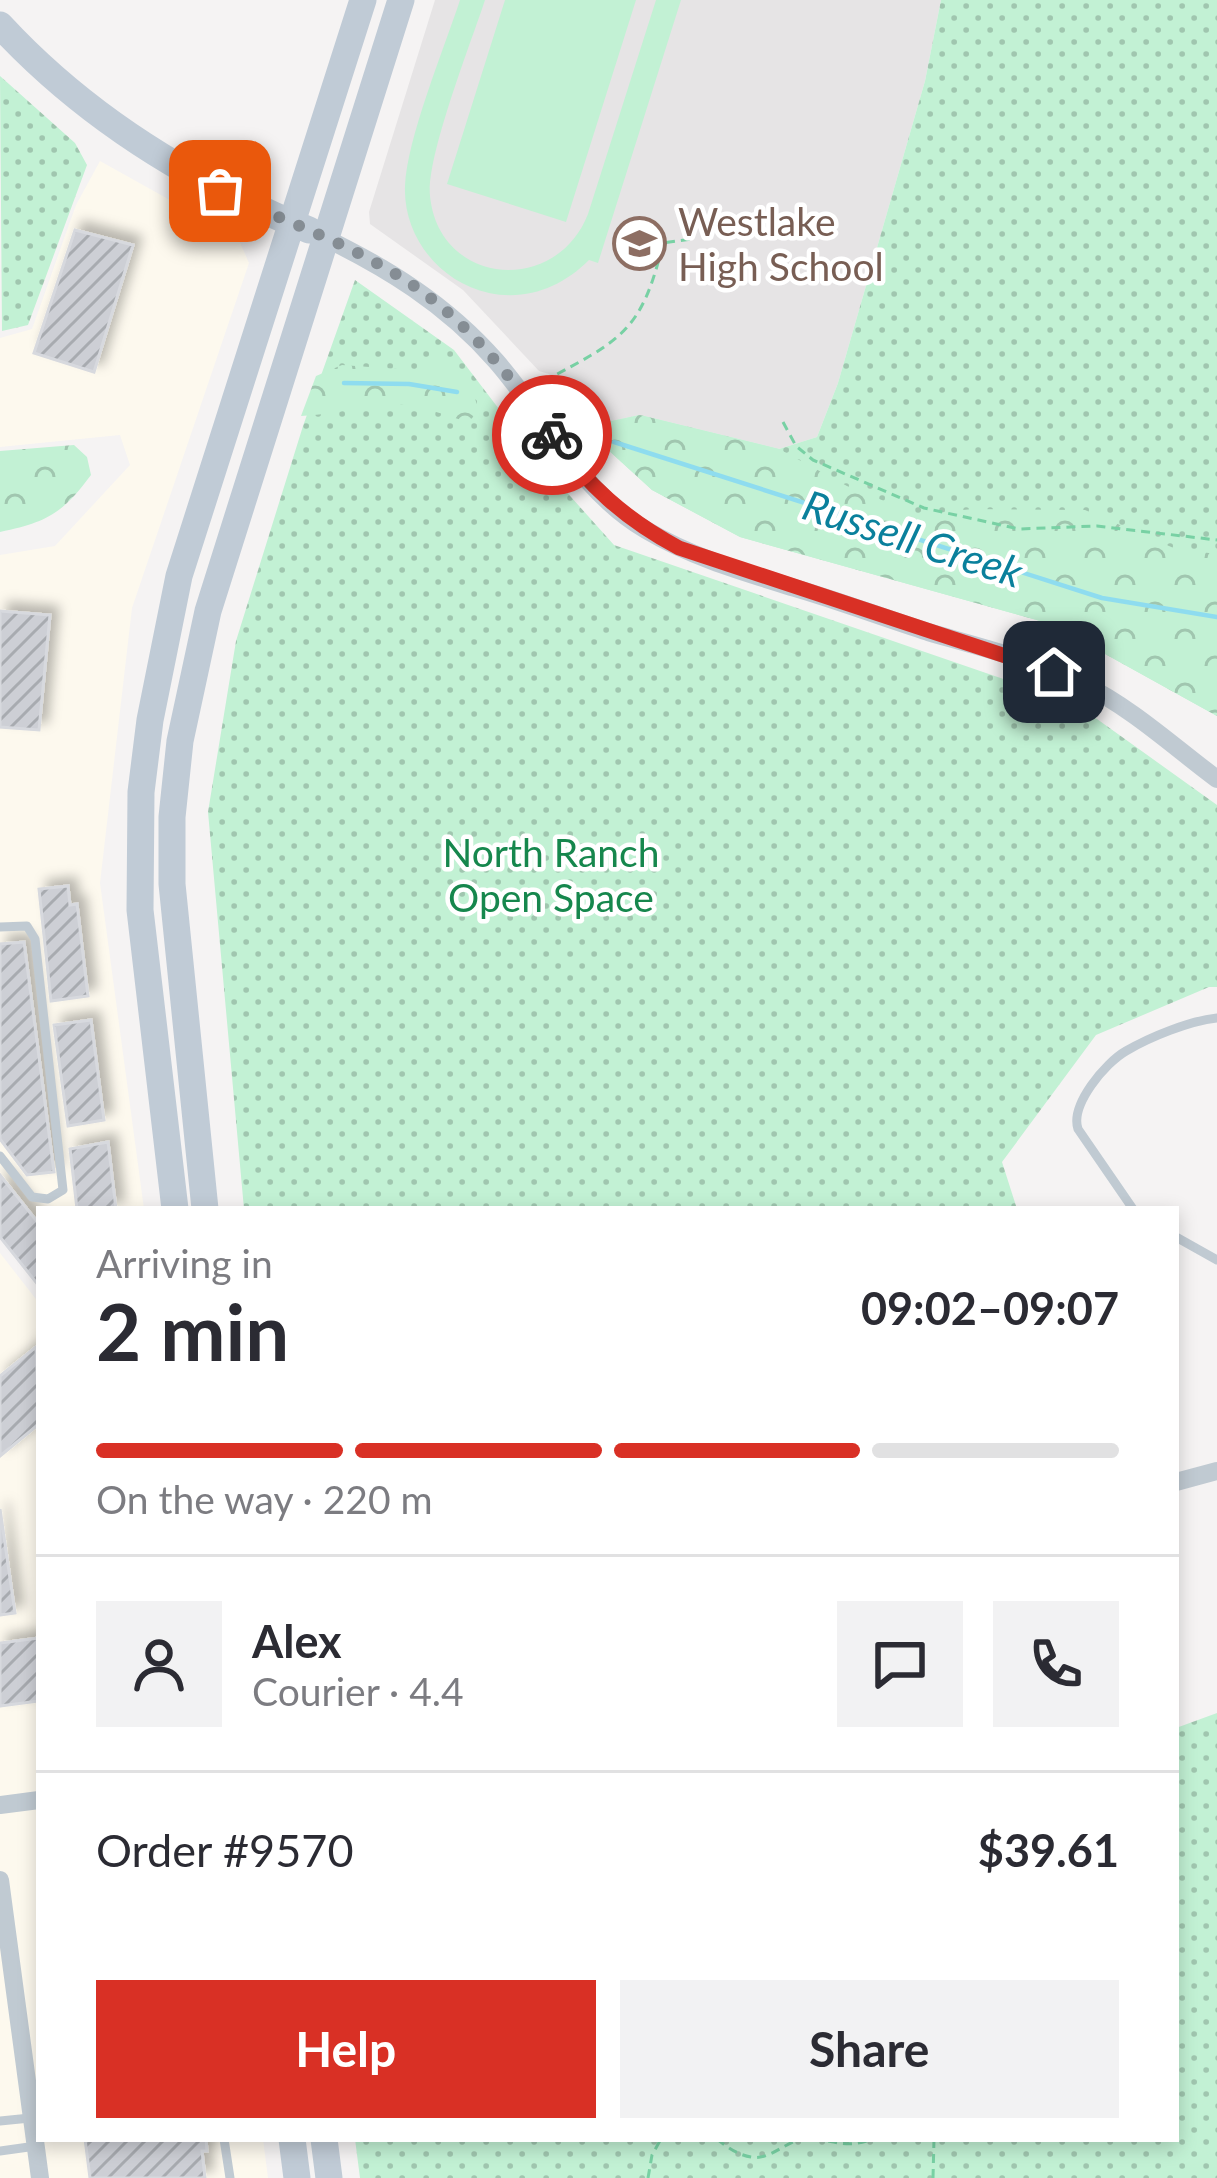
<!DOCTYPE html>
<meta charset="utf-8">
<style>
:root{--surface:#fff;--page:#f2f2f3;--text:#2b2b33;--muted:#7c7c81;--line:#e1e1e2;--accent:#d93025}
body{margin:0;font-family:Lato,sans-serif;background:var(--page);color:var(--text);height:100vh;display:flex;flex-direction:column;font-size:45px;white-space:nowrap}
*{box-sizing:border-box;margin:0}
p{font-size:39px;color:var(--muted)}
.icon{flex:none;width:66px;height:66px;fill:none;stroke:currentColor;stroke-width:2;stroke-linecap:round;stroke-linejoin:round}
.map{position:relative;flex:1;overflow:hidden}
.details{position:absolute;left:36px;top:1206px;width:1143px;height:936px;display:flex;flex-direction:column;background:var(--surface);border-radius:0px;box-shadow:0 6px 18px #0003}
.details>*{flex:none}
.pin{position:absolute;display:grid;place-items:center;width:102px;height:102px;color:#fff;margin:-51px;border-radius:24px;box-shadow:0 6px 18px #0006}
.courier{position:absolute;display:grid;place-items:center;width:120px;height:120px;margin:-60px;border:9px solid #d93025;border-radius:50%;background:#fff;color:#222;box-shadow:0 3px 15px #0007}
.overview em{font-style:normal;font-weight:700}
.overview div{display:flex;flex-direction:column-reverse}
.overview{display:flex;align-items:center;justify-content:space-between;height:204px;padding:0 60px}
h1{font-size:78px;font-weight:700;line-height:90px}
.bar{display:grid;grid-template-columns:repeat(4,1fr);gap:18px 12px;align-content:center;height:144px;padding:0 60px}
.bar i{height:15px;border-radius:9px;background:var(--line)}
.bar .active{background:var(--accent)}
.bar p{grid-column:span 4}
.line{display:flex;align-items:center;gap:30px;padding:0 60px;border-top:3px solid var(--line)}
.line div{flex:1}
.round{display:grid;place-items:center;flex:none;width:126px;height:126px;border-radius:0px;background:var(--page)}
.cta{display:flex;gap:24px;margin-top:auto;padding:24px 60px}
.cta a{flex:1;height:138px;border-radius:0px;background:var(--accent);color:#fff;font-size:48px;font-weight:700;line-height:138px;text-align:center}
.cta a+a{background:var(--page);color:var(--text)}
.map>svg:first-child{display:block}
</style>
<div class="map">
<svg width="1217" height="2178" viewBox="0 0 1217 2178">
<defs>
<pattern id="green-dots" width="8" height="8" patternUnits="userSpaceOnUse" patternTransform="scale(3)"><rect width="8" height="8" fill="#c2f1d4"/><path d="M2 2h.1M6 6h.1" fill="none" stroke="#a0c6af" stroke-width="1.8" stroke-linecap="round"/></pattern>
<pattern id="forest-crowns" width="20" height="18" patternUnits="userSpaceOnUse" patternTransform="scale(3)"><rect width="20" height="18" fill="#c2f1d4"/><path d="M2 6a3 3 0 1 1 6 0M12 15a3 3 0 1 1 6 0" fill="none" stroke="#a0c6af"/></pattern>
<pattern id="building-hatch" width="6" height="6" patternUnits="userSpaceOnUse" patternTransform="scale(3)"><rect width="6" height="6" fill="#cdcfd5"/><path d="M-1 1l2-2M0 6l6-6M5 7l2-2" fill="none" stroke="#a8abb0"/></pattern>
<filter id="shadow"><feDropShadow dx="8" dy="-8" stdDeviation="6" flood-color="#0004"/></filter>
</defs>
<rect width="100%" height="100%" fill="#f5f3f3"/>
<path fill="#fdf9ee" d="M100 161 238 238 249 263 132 608 100 883 144 1209H39V1277L0 1228V555L55 546 130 465 120 435 0 447V338L32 329 76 205Z
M0 1253 39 1303V2139H263L268 2178H0Z"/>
<path fill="#e6e4e5" d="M435 0H941L925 81 838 383 817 437 779 449 640 415 583 427 549 374 539 371 463 290 370 224 369 212Z"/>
<path fill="url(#green-dots)" d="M941 0H1217V716L1051 624 740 537 652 490 583 427 640 415 779 449 817 437 838 383 925 81Z
M0 76 75 143 87 165 28 325 2 331Z
M355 280 454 350 537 459 614 545 1030 688 1097 719 1217 805V987H1209L1096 1035 1002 1162 1017 1209H244L208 812 236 641 303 426Z
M1217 1713V2178H360L355 2139H1176V1728Z"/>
<path fill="url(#forest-crowns)" d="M441 360 470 383 479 411 468 422C441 414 410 401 381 405 354 408 329 415 301 416L316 376 342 365 411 370Z
M640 415 779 449 847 486 919 515 972 509 1085 510 1176 549 1217 554V716L1051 624 740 537 652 490 583 427Z
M74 445 87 457 91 475C62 514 47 522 0 532V451Z"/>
<path fill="#c2f1d4" d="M460 0H485C471 43 426 157 430 196 439 286 556 296 588 214L656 0H681L598 263 589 260C562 287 527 301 489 293 439 282 403 236 405 186 407 138 444 49 460 0Z
M505 0H636L566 222 447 184Z"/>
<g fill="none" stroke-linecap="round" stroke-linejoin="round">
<path stroke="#8edcef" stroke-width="4.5" d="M344 383 409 384 457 392
M614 442 1102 598 1217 617"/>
</g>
<path fill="url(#building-hatch)" stroke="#d7d9de" stroke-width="3" filter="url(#shadow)" d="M75 230 133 245 94 372 34 353Z
M0 611 50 615 39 730 0 727Z
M68 886 70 905 77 904 88 996 51 1001 39 889Z
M24 942 54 1172 27 1175 0 1139V944Z
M91 1020 104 1120 68 1126 54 1025Z
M108 1142 116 1209H77L70 1149Z
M0 1175 39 1224V1286L0 1237Z
M36 1347 39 1424 0 1456V1376Z
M0 1509 15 1613 0 1615Z
M39 1638V1701L0 1706V1643Z
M85 2139H206L207 2151H202L205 2178H90Z"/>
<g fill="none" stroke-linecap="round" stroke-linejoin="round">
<path stroke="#78d1a4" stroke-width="3" stroke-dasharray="9 6" stroke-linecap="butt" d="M544 381C621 340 642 332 663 243L692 239
M783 422 796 446 813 460 924 508 1019 529 1097 526 1217 540
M717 2139C727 2147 738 2155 751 2157 768 2160 781 2146 796 2141 823 2133 841 2152 872 2139
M648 2178 652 2155 661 2139
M933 2178 934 2139"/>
<path stroke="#c0cad2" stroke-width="9" d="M0 927 27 926 35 939 63 1190 48 1199 32 1197 0 1156
M1133 1209 1078 1129C1070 1105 1105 1063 1126 1051 1150 1037 1189 1021 1217 1018
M1176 1237 1217 1260
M0 2121 30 2118
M224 2139 230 2178
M0 2151 36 2146"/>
<path stroke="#c0cad2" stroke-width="18" d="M319 235C386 267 446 304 496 361 545 417 579 491 646 530 693 558 747 573 798 589 842 602 884 618 928 632 980 647 1034 660 1083 684 1132 708 1174 747 1217 779
M1176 1482 1217 1471
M0 1805 39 1800
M0 1880 40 2178"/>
<path stroke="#c0cbd6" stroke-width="27" d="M0 25C86 118 192 183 309 230
M175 1209 140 910 141 792 150 720 179 576 363 0
M205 1209 172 884V817L180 741 208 611 401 0
M292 2139 297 2178
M324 2139 329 2178"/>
</g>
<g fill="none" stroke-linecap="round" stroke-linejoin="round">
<path stroke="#858d94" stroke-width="12" stroke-dasharray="0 21.6" d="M220 191C290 224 366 249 428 296 477 334 517 384 552 435"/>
<path stroke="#d93025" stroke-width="15" d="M552 435C587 485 625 519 679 548L1054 672"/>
</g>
<defs>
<symbol id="school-ring" viewBox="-11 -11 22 22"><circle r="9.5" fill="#fff" stroke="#8d6e63" stroke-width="1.5"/><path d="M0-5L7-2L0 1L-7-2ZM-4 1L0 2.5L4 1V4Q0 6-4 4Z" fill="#8d6e63"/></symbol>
</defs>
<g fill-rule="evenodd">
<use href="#school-ring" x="610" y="214" width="59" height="59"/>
</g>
<g text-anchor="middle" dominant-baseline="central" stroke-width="9" stroke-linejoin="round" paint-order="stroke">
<g font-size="39" fill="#785e54" stroke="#fff" text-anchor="start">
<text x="678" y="221">Westlake<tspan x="678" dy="45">High School</tspan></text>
</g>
<g font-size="39" fill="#16874d" stroke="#fff">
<text x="551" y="852">North Ranch<tspan x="551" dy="45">Open Space</tspan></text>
</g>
<g font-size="42" font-style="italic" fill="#0a809c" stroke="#fff">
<text transform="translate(913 538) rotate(18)">Russell Creek</text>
</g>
</g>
</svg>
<div class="pin" style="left:220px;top:191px;background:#ea580c"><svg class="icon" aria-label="bag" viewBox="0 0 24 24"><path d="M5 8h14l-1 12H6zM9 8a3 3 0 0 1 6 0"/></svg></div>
<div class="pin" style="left:1054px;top:672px;background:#1f2937"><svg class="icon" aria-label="home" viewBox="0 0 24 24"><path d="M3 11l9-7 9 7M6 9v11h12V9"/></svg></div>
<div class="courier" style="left:552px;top:435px"><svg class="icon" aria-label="bike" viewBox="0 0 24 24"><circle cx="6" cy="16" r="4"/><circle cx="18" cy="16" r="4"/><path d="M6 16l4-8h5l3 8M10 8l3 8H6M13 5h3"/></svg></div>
<section class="details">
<div class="overview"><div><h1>2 min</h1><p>Arriving in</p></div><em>09:02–09:07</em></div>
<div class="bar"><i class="active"></i><i class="active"></i><i class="active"></i><i></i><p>On the way · 220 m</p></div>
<div class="line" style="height:216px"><a class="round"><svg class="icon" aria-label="person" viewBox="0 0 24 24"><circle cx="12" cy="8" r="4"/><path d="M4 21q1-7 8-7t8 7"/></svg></a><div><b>Alex</b><p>Courier · 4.4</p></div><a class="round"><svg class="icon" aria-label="chat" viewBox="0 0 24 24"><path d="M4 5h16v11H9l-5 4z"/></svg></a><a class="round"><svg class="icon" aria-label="phone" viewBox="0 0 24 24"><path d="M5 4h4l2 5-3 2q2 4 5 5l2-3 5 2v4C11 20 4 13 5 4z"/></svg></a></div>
<div class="line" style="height:156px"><div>Order #9570</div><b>$39.61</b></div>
<div class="cta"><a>Help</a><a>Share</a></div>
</section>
</div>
